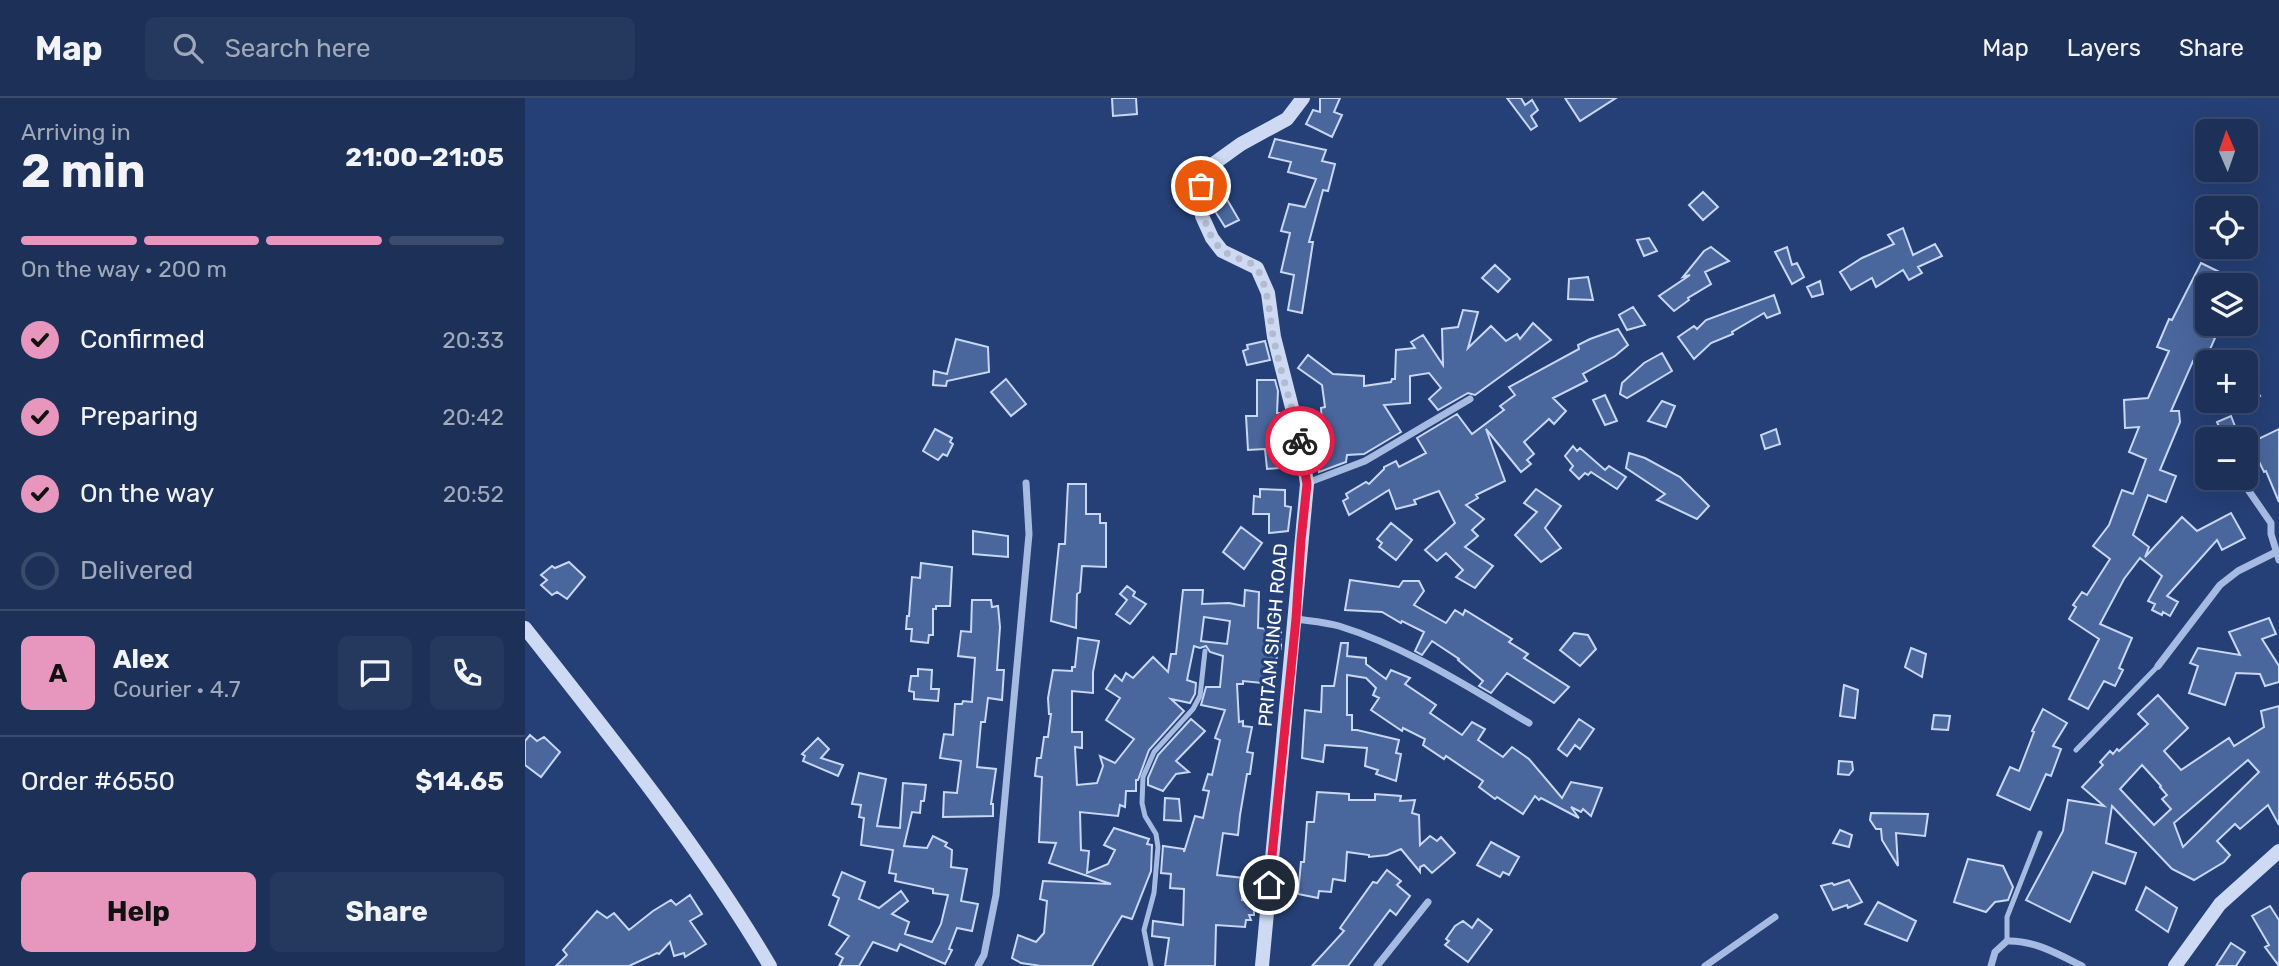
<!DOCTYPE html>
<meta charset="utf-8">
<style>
:root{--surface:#1c3058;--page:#25385e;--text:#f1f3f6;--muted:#a0a9ba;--line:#3a4b6e;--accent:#e797bd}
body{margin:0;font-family:Rubik,sans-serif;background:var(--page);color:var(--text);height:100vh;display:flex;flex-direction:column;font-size:26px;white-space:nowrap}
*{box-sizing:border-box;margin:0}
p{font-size:23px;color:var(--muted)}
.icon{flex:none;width:38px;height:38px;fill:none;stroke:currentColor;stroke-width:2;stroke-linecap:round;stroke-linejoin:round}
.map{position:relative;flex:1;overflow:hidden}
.drawer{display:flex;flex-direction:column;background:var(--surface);width:525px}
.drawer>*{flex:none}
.needle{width:46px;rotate:358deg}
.buttons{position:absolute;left:1670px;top:21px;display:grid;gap:14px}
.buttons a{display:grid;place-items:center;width:63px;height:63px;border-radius:10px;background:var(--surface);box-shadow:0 7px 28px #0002,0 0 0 2px var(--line);font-size:35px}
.pin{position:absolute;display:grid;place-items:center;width:60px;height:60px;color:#fff;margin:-30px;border:4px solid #fff;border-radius:50%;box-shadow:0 2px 7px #0007}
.courier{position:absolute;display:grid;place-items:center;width:70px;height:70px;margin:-35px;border:5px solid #e11d48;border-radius:50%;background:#fff;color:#222;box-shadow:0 2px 9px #0007}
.headline em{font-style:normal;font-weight:700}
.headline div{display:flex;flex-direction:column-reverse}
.headline{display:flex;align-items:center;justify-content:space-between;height:119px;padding:0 21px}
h1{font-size:46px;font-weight:700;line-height:52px}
.bar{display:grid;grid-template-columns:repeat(4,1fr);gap:10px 7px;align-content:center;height:84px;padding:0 21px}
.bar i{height:9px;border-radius:5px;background:var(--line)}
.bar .active{background:var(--accent)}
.bar p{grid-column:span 4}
.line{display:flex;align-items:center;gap:18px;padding:0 21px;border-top:2px solid var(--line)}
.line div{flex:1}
.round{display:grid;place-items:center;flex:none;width:74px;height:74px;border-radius:10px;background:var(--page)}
ol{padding:0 21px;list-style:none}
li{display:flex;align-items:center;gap:21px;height:77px}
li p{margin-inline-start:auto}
li .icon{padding:7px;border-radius:50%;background:var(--accent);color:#111;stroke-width:4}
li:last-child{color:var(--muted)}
li i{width:38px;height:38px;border:4px solid var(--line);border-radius:50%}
.button{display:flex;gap:14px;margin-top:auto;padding:14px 21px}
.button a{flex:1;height:80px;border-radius:10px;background:var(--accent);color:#111;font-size:28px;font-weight:700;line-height:80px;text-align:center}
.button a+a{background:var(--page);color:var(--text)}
header{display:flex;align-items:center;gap:42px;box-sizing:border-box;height:98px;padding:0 35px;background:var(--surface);border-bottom:2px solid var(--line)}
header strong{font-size:33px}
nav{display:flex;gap:38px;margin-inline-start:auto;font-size:24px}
.search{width:490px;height:63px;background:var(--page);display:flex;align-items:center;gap:18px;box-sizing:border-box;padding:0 24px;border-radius:10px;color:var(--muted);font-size:26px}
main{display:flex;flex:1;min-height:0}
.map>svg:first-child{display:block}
</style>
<header>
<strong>Map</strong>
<div class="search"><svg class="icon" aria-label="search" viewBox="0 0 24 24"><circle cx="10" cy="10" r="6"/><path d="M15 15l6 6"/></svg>Search here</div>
<nav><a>Map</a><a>Layers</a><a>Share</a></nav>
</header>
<main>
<section class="drawer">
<div class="headline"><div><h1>2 min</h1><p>Arriving in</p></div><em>21:00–21:05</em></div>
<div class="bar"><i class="active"></i><i class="active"></i><i class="active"></i><i></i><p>On the way · 200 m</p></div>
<ol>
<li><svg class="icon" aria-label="check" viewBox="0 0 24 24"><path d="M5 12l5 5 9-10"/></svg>Confirmed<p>20:33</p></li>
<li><svg class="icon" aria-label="check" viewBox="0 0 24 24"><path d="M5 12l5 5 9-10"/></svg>Preparing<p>20:42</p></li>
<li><svg class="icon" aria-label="check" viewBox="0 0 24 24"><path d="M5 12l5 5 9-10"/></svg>On the way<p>20:52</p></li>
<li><i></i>Delivered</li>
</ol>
<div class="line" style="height:126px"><b class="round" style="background:var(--accent);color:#111">A</b><div><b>Alex</b><p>Courier · 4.7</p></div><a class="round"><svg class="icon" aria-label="chat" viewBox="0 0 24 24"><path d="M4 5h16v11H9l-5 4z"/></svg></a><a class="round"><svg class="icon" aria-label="phone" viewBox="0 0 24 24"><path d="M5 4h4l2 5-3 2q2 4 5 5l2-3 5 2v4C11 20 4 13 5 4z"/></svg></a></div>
<div class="line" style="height:91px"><div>Order #6550</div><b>$14.65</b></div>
<div class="button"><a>Help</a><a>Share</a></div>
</section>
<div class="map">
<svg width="1754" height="868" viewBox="0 0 1754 868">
<rect width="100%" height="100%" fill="#254076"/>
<path fill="#4a679d" stroke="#c8d7f2" stroke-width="2" fill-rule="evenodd" d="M587 0H611L612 16 588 18Z
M795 0H815L809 14 817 17 807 39 781 26 788 12 795 14Z
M982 0H996L1000 7 1007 2 1013 12 1006 18 1012 28 1006 32Z
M1040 0H1091L1055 23Z
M750 41 801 52 797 63 810 66 803 93 798 92 784 144H788L777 215 763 212 769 177 756 174 765 135 756 133 764 106 780 109 791 81 763 74 766 64 744 59Z
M1178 94 1193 109 1178 122 1164 107Z
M700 98 714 122 700 129 688 110 691 107 689 104Z
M1378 130 1388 157 1410 146 1417 158 1393 169 1397 175 1384 182 1378 172 1351 189 1347 180 1326 192 1315 174 1337 160 1369 146 1363 137Z
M1124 140 1132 153 1119 158 1112 142Z
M1186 149 1204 163 1180 174 1186 186 1163 200 1164 202 1149 213 1134 198 1165 177 1158 179 1179 153Z
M1262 149 1267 167 1272 165 1279 179 1267 186 1250 154Z
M1676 165 1721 187H1682V237L1690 240 1678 267 1668 263 1646 313H1654L1655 324 1635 372 1651 378 1641 404 1623 397 1608 437 1624 449 1620 459 1657 419 1672 433 1706 415 1720 440 1697 452 1692 442 1642 498 1653 504 1645 518 1638 514 1637 517 1627 512 1630 506 1623 503 1637 478 1615 460 1599 481 1575 526 1607 540 1594 570 1598 572 1590 588 1579 583 1563 611 1544 601 1574 541 1544 521 1551 509 1548 507 1557 494 1562 497 1585 461 1568 448 1584 427 1597 392 1608 396 1621 361 1604 354 1614 329 1600 330 1599 302 1623 300 1644 253 1632 249 1644 221 1647 222Z
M970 167 985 181 973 194 957 180Z
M1063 179 1068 202 1043 201 1044 181Z
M1295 183 1298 196 1287 199 1282 189Z
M1249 197 1255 215 1242 220 1239 215 1207 234 1208 236 1186 245 1169 261 1153 239 1169 228 1172 231 1181 222Z
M1108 209 1120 227 1102 232 1094 217Z
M938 212 953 214 943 250 966 228 981 243 992 236 995 241 1008 225 1026 242 950 297 943 295 913 312 904 301 916 290 904 275 885 278V305L859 307 876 334 839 356 822 357 821 364 794 374V361L802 360V335L797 327 796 310 800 309 797 287 773 270 783 257 808 276 839 278V288L866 284 867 281H870L871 252 890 250 886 244 898 237 918 267 917 231 933 229Z
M1093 231 1103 247 1090 258 1058 276 1062 283 1028 300 1041 313 1029 326 1024 321 999 344 1009 356 1002 362 1006 366 996 374 961 331 980 383 951 397 953 400 941 407 959 421 947 432 953 438 940 449 968 468 950 490 931 479 938 472 921 455 912 463 900 452 930 425 914 393 889 402 891 406 871 411 864 392 824 417 818 403 823 400 821 396 841 384 844 386 859 371V369L871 363 874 369 901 355 892 340 932 316 947 336 979 312 975 308 990 297 984 289 1054 251 1053 247 1065 241Z
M431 241 463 249 464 274 422 283 421 288 408 287 409 273 422 276Z
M740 243 745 262 722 267 718 253 723 251 722 247Z
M1137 255 1147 273 1102 300 1095 296 1097 285 1119 265Z
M1720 268 1735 298 1720 305Z
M481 281 501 306 486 318 466 294Z
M732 282H750L753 293 752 315H759L765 342 767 369 742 371 740 351 723 352 721 318H732Z
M1080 297 1092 323 1080 327 1068 302Z
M1137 303 1150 308 1141 329 1123 323Z
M1706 318 1713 336 1699 341 1692 324Z
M410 331 427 340 425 344 428 346 422 358 418 356 413 362 398 353Z
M1251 331 1255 346 1240 351 1236 337Z
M1754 331V404L1741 373 1739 374 1725 345Z
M1048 348 1052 353 1055 350 1080 372 1084 368 1101 379 1092 391 1066 374 1063 377 1060 375 1054 381 1045 372 1048 368 1040 358Z
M1104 355 1120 360 1155 379 1184 408 1172 421 1132 402 1140 396 1101 370Z
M543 386H561V416H575V425H581V469L557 468 555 494 552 496 551 530 526 523 534 446H540Z
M735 391 760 392V408L766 409 763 433 744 435V416H728L729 398 735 399Z
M1011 391 1036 408 1020 430 1036 450 1016 464 990 437 1012 414 999 405Z
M866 425 887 442 871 462 854 449 857 445 852 441Z
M716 429 737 445 719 471 698 454Z
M448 433 483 438V459L448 456Z
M44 464 60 479 42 501 32 494 27 497 16 487 22 482 16 477 27 468 30 470Z
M396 465 427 469 425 508H411V511H408V537H404L403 545 386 543 387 531H381L382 518H384L387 479 395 480Z
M825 482 874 489 878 483H894L899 493 889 507 921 525 930 512 938 517 940 512 987 541 984 544 1003 556 999 560 1044 589 1029 605 982 575 966 595 954 588 958 583 933 562 934 561 907 543 897 557 890 553 899 534 877 523 876 525 857 514 820 512Z
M602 488 610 494 608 498 621 506 605 526 591 516 602 502 595 496Z
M658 492H678L677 506 704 505 719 508 720 492 734 494 733 530 756 533V551H753L748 586 718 583V586H712L714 624 718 623V628L727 629 722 654 728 655 725 676H722L715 717 713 737 698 735 692 777 719 780 717 802 729 803V817H724L726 822H721L720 829 691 827 690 868H640L644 840 627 838 628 823 658 827 659 791 645 790 646 776 636 775 638 748 659 751V754L670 718 678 720 684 693 678 692 683 676 687 677 695 642 690 640 700 612 676 607 681 589H695L698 558 685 554 681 548 675 550 669 548 662 582 671 585 670 596 665 605 646 601 659 613 624 652 613 682H611V693H601L600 709 595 707 593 718 555 714 556 752 564 753 562 775 583 766 590 752 579 747 589 730 624 741 622 746 627 747 626 773 607 821 597 818 567 868H516L496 865 487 860 493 837 511 844 519 835 522 803 515 801 518 783 586 786 524 765 531 745 514 744 517 679 510 678 512 660H516L519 639H523L526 616H524L523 600 528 572 547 573V569H550L553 540 574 543 568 574V595L547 593V634H557V650L550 649 552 687 572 685 578 668 575 658 590 665 609 641 581 622 595 600 581 591 590 577 597 583 601 575 608 580 628 559 643 574 646 556H651ZM679 519 705 523 702 546 676 543Z
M447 502H466L467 509 473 508 475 529 472 572H479L477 602 463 600 460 624H456L452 669 471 671 466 706H468V718L418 719 419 694 432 695 436 663 415 660 419 636 428 637 430 606H437L438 603 447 604 450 560 433 558 436 533 446 534Z
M1744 520 1751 536 1737 541 1754 568V584L1740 588 1735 576 1711 575 1700 607 1664 595 1673 568 1665 565 1673 550 1715 557 1704 534Z
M1049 535 1063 537 1071 551 1055 568 1035 552Z
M816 545H823L822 558 841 560V566L861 581 866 572 885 580 880 586 911 607 905 615 937 637 947 624 960 631 953 642 978 659 987 649 1004 661 1037 700 1046 684 1077 690 1066 718 1058 711 1056 714 1046 709 1054 720 1016 700 1014 702 1010 698 998 716 972 699 970 701 954 689 958 683 921 658 919 661 898 647 900 641 878 630 877 633 846 612 854 600 848 597 851 590 841 580 822 577V617H827V632H832L874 642 871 655 876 656 871 683 851 676 853 672 840 668 842 650 800 647 798 664 777 660 780 612 796 614 797 588H809Z
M1386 550 1401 556 1397 579 1380 569Z
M393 571 407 572 406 591H414L413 603 389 601V594L384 593 386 578H393Z
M1319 587 1333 592 1330 620 1315 618Z
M1633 597 1663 630 1639 653 1656 672 1704 640 1709 648 1739 629 1736 613 1754 608V727L1743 707 1715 731 1710 726 1692 743 1705 757 1699 764 1669 782 1647 771 1587 708 1581 745 1611 755 1600 786 1568 774 1545 824 1501 802 1538 733 1543 702 1579 708 1557 689 1578 667 1575 664 1585 653 1588 656 1592 651 1594 653 1623 626 1613 616ZM1723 662 1734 674 1658 749 1649 725ZM1617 667 1636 688 1635 689 1642 697 1637 701 1646 711 1629 727 1595 691Z
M1518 611 1542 625 1528 648 1536 651 1526 678 1521 676 1505 712 1472 697 1485 669 1494 673 1509 634 1507 633Z
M1409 617 1425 618 1423 632 1407 631Z
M666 621 680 633 651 663 664 674 651 676 638 693 623 687V680L633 657Z
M1054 621 1069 631 1055 651 1050 647 1042 658 1033 651Z
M5 637 12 643 19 639 35 654 16 679 0 667V643Z
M293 640 304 651 296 660 318 667 313 678 278 663 280 658 277 656Z
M1314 663 1327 664 1328 672 1324 677 1313 676Z
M334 675 361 681 352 728 375 730 378 685 401 687 399 703H396L395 715 387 714 379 748 402 750 408 738 422 745 420 748 427 752 426 769 442 771 436 803 453 806 447 833 432 830 424 851 427 852 420 866 375 846 372 853 348 844 334 868H314L318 860 311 856 324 838 304 827 314 800 308 797 317 774 340 784 334 801 354 810 376 793 383 803 367 816 384 824 380 836 407 844 416 826 423 797 408 795V791L370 783 371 776 364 775 368 752 336 747 339 720 334 719 336 707 327 706Z
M792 694 824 696V702H850V696L876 698 875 703 890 702 887 715 894 717 895 747 905 738 912 743 916 739 930 755 907 775 899 767 895 769V774L876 751 862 757 844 759V757L822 754 820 783 808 781 806 794 794 793 793 800 773 796 776 764H779L782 724H789Z
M640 700 654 701 656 723 639 722Z
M1346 715 1403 716 1400 738 1371 735 1373 768 1357 742 1356 731H1351L1345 722Z
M1315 732 1327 737 1324 749 1308 745Z
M966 744 994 759 984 777 978 774 975 779 952 767Z
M1443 761 1478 768 1488 789 1483 802 1470 804 1461 814 1429 804Z
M862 772 876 783 872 787 885 798 871 817 865 812 823 868H787L819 833 815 830 848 784 852 785Z
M1324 782 1337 804 1323 810 1322 807 1308 812 1296 788 1307 785 1309 787Z
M1621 789 1652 810 1643 834 1611 812Z
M165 797 177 816 165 823 181 846 160 859 159 855 149 858 145 844 134 856 132 855 104 868H31L42 857 38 852 72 813 82 820 89 815 104 832 128 813 146 802 151 807Z
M1353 804 1391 823 1382 843 1340 826Z
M1745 808 1754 822V868L1740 849 1744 847 1727 818Z
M953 821 967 832 943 864 920 847 924 843 921 841 930 828 938 823 947 830Z
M1706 845 1720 854 1711 868H1691Z"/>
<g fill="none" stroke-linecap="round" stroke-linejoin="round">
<path stroke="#a6bbe2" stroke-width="5" d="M1551 652 1633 568
M1482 843V819L1515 735
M626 868 619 832 629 795 633 749 631 736 620 718 617 705 618 679 629 654 668 611 675 598 680 553"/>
<path stroke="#a6bbe2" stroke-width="7" d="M1715 380 1746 425V436L1754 462
M782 385 840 363 945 301
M771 521C785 523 800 524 814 528 882 549 943 589 1004 625
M1633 568 1695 487 1713 473 1751 454
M453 868 459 857 471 797 504 436 501 385
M852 868 903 804
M1180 868 1250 819
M1466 868 1470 854 1482 843C1509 842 1533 856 1557 868"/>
<path stroke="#cedaf3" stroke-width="14" d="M0 530C86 639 174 748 245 868
M737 868 782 386 776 345 749 239 743 195 732 170 697 153 687 140 677 118 676 88 684 69 716 46 762 21 778 0
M1650 868 1695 806 1754 753"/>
</g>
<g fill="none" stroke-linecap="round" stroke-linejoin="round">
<path stroke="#b3bccf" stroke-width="7" stroke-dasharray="0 12.6" d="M676 88C677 117 681 149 712 160 721 163 729 165 734 174 744 195 744 215 748 237 755 273 767 307 775 343"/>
<path stroke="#e11d48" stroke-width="9" d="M744 787 771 521 776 442 782 386 775 343"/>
</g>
<g text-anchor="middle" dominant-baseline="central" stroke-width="6" stroke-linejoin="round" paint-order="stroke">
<g font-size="19" fill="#fff" stroke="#254076">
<text transform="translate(748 537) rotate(-85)">PRITAM SINGH ROAD</text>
</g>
</g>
</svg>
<div class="buttons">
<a><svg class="needle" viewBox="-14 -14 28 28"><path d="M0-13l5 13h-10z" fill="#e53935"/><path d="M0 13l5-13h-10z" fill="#a0a9ba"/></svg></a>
<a><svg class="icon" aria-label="locate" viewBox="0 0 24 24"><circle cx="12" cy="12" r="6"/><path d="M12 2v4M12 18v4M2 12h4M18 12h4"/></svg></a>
<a><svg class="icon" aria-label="layers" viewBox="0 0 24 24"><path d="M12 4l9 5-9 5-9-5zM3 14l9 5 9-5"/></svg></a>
<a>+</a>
<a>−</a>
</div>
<div class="pin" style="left:676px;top:88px;background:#ea580c"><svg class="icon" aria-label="bag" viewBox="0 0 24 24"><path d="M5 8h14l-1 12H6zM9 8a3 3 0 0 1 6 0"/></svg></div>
<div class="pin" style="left:744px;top:787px;background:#1f2937"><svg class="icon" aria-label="home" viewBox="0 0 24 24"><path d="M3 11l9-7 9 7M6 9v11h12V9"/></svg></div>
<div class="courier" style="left:775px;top:343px"><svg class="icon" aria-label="bike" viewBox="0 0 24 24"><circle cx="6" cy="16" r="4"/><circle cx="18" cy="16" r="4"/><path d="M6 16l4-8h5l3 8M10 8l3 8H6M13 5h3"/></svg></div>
</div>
</main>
